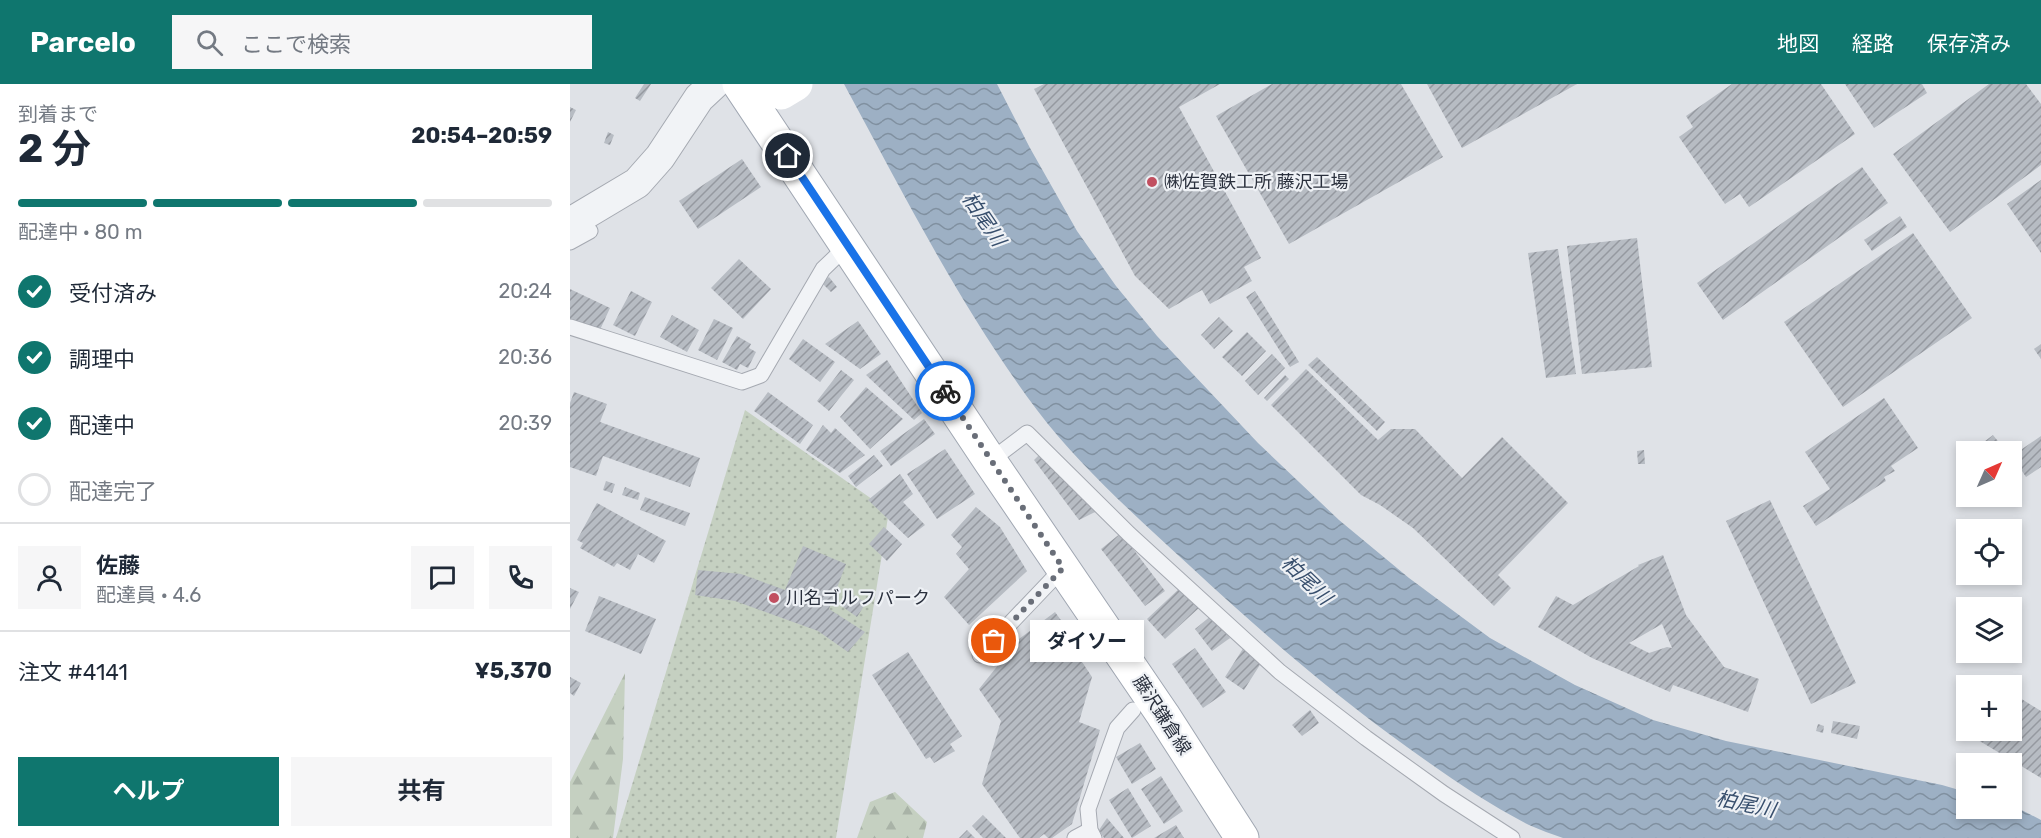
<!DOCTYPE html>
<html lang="ja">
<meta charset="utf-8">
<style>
:root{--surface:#fff;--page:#f6f6f7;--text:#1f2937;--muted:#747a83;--line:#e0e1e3;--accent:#0f766e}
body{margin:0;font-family:Rubik,"Noto Sans JP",sans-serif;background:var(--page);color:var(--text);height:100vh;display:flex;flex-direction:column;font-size:22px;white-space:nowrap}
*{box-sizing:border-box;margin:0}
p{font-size:20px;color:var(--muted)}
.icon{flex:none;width:33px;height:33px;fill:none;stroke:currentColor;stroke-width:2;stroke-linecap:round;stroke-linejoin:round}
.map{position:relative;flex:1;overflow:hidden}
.sheet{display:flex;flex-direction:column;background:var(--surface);width:570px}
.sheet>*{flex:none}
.needle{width:39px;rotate:45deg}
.fabs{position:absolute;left:1386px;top:357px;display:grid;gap:12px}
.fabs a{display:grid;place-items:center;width:66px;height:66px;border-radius:0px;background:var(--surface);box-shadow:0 3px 9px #0003;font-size:30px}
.pin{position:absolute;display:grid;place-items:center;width:51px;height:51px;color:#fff;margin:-26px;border:3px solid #fff;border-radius:50%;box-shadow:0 2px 6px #0007}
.courier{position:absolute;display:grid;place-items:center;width:60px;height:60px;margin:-30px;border:4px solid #1a73e8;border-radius:50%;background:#fff;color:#222;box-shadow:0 2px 8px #0007}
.bubble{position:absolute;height:42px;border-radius:0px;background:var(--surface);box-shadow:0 3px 9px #0003;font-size:20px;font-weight:700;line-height:42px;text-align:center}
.summary em{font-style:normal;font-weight:700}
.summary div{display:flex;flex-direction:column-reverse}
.summary{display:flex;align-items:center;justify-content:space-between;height:102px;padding:0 18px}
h1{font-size:39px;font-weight:700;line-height:45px}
.bar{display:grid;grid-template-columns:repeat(4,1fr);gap:9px 6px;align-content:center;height:72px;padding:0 18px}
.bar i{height:8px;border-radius:4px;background:var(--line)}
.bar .on{background:var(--accent)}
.bar p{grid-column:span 4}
.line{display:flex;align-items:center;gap:15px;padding:0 18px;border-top:2px solid var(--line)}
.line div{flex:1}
.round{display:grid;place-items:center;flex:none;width:63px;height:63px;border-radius:0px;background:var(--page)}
ol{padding:0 18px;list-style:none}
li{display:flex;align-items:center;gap:18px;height:66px}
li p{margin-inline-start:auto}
li .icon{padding:6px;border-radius:50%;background:var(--accent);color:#fff;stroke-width:4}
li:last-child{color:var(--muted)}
li i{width:33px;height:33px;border:3px solid var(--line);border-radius:50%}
.cta{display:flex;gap:12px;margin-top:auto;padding:12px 18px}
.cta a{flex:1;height:69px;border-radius:0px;background:var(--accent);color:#fff;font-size:24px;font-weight:700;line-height:69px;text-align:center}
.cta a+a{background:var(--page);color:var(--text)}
header{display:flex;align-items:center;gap:36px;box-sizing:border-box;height:84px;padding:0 30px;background:var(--accent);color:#fff}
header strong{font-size:28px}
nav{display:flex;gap:33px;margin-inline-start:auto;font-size:21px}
.search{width:420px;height:54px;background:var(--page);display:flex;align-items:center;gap:15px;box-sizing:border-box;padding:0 21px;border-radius:0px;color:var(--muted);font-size:22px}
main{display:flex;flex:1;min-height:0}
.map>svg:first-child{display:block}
</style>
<header>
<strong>Parcelo</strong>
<div class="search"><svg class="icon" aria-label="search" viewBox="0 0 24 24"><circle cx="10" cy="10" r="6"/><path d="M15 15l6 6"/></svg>ここで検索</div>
<nav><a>地図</a><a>経路</a><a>保存済み</a></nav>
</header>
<main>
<section class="sheet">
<div class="summary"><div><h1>2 分</h1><p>到着まで</p></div><em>20:54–20:59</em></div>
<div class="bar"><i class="on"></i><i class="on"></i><i class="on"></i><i></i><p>配達中 · 80 m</p></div>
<ol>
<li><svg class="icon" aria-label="check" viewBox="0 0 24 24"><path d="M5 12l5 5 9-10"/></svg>受付済み<p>20:24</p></li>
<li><svg class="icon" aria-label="check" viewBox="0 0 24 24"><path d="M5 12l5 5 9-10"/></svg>調理中<p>20:36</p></li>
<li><svg class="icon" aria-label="check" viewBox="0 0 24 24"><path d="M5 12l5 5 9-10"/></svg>配達中<p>20:39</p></li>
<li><i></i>配達完了</li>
</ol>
<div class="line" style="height:108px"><a class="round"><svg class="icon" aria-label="person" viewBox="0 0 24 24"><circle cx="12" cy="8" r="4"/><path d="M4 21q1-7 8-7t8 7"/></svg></a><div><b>佐藤</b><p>配達員 · 4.6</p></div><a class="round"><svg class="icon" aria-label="chat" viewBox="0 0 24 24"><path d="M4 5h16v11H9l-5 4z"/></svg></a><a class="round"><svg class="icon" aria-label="phone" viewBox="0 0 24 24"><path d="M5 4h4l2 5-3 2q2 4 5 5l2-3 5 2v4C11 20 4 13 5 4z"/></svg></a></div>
<div class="line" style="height:78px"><div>注文 #4141</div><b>¥5,370</b></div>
<div class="cta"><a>ヘルプ</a><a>共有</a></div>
</section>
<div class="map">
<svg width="1471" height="754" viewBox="0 0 1471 754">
<defs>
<pattern id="grass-dots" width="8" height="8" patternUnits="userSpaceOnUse" patternTransform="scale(1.5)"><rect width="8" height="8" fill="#c5d0c1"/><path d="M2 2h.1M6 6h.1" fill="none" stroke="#a9b3a7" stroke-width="1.8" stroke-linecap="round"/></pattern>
<pattern id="forest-firs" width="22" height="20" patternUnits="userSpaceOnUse" patternTransform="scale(1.5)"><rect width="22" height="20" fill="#c5d0c1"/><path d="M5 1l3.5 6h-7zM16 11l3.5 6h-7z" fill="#a9b3a7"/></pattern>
<pattern id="water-waves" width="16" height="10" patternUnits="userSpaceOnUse" patternTransform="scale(1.5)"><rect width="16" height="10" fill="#9db0c4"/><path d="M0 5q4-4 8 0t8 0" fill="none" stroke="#8090a0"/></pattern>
<pattern id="building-hatch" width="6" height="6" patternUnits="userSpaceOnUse" patternTransform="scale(1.5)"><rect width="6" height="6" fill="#b7bcc3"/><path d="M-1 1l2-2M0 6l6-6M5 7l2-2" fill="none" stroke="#9599a0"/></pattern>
</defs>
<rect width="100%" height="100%" fill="#dfe2e7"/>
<path fill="url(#grass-dots)" d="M175 326 319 427 266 754H46Z"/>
<path fill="url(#forest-firs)" d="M55 589 53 675 43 754H0V698Z
M325 708 357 738 353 754H287L300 718Z"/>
<path fill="url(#water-waves)" d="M274 0H427L460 64 507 147 546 202 587 252 688 359 769 436 839 494 920 554 1005 601 1083 636 1156 657 1372 701 1396 708V724H1442V721L1471 736V754H993C982 750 970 746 959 741 916 719 876 691 837 663 760 608 689 546 620 482 567 433 511 384 467 326 391 224 334 111 274 0Z"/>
<path fill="url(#building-hatch)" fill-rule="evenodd" d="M74 0H81L70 17 65 14Z
M474 0H650L609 23 691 174 674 183 682 197 640 220 632 206 599 225 565 192 464 5Z
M702 0H831L873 73 719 160 646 32Z
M857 0H1007L892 64Z
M1162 0H1251L1285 50 1179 123 1170 110 1155 120 1109 53 1123 43 1116 32Z
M1275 0H1352L1357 9 1304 44Z
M1419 0H1456L1471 20V81L1380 148 1323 70Z
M0 23 6 26 0 38Z
M38 48 44 51 40 61 34 59Z
M172 75 191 103 128 145 109 117Z
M1292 83 1318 119 1153 236 1127 199Z
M1471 96V169L1437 120Z
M1330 132 1337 143 1302 167 1294 156Z
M1343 149 1402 234 1273 323 1214 238Z
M1067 154 1082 283 1012 290 997 162Z
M988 165 1006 290 976 294 958 169Z
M169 175 201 205 173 235 141 204Z
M259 193 267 203 261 208 252 199Z
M0 205 40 224 29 248 0 235Z
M61 207 82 218 65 252 43 241Z
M685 207 729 278 720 283 676 213Z
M102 231 129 246 117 268 90 253Z
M649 233 663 247 644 265 631 251Z
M144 235 163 244 147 276 128 266Z
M288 237 311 270 290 285 255 260Z
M677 248 696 267 672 292 652 273Z
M167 252 181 260 179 264 186 268 178 284 170 280 167 286 152 278Z
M233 255 265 278 250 298 219 275Z
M1471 260V275L1464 265Z
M702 270 715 284 688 311 675 297Z
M747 273 815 338 807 347 738 281Z
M317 276 352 329 344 336 296 291Z
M736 285 808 356 821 345H845L892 394 932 353 998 419 928 491 941 504 924 522 843 444 810 421 791 411 701 321Z
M271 286 284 296 259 327 247 317Z
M715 291 719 295 697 317 694 314Z
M296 303 333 335 300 365 270 333Z
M4 308 37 320 30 338 130 374 120 403 33 372 26 392 0 383V319Z
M198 308 243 341 230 360 184 327Z
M1314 314 1348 364 1321 382 1325 387 1314 393 1316 397 1246 442 1233 422 1260 405 1235 368Z
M354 335 365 350 321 382 310 367Z
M253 341 261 349 265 344 295 371 270 389 236 366Z
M1423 351 1431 361 1424 368H1409L1406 364Z
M1471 352V383L1456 393 1442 372Z
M375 365 405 410 367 435 337 390Z
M1074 366 1075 380H1068L1067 367Z
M471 369 529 426 509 436 464 376Z
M304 371 313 382 286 403 278 392Z
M1442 386 1449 398 1442 402Z
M330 390 343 410 333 418 355 441 338 454 298 416Z
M36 397 45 400 42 409 33 406Z
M55 403 70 409 68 416 52 411Z
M75 413 120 429 115 442 70 426Z
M1200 416 1286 599 1241 620 1156 437Z
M27 419 96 457 84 479 68 470 60 486 47 479 44 483 10 464 13 459 7 456Z
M406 423 430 443 457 487 399 541 374 513 399 485 386 470 392 463 381 451Z
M314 443 332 460 317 477 299 460Z
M551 449 595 507 575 522 531 465Z
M233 462 276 480 259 525 295 548 278 568 248 547 165 517 125 511 128 486 171 490 215 506Z
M1093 471 1116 531 1154 583 1189 595 1178 628 1103 601 1100 608 1022 574 968 543 986 512 1003 521 1069 482 1068 481ZM1092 540 1102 564 1097 563 1079 569 1059 559Z
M612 502 630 523 595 555 577 535Z
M0 504 9 508 0 525Z
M279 508 296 519 287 533 270 521Z
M29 512 86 535 71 570 15 547Z
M485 528 493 539 489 543 522 593 509 638 530 646 502 740 482 754H478L474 750 469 754H450L412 700 431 637 409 605 449 555Z
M642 531 660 554 642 567 625 545Z
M674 563 693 576 674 606 655 593Z
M625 564 656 608 633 624 602 580Z
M338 568 392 652 380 660 385 667 364 679 360 673 356 675 302 591Z
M0 593 11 599 4 612 0 609Z
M1442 609 1471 627V694L1398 650 1400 646H1442Z
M740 626 749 639 732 652 722 641Z
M1263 637 1290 642 1287 655 1261 649Z
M1248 640 1254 642 1253 649 1246 647Z
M570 659 586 685 562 700 546 673Z
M591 692 613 727 594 740 571 705Z
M558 704 581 742 562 754 539 716Z
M413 731 436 754H413L402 742Z
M537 734 554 754H534L529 746Z
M606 741 614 754H584Z
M397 746 405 754H389Z"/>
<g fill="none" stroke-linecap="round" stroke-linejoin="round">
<defs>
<path id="lane" d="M0 158 20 147
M0 243 172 298 191 291 253 185 278 161
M420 377 457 349 559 450 710 588 796 654 874 710 942 754
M410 571 493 484
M505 754 520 746
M524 754 520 746 518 725 547 644 563 626"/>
<path id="street" d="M0 139 67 99 90 73 129 14 144 0"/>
<path id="primary" d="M169 0 420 377 593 631 672 754"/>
</defs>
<use href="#lane" stroke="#a5a9b1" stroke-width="17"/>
<use href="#street" stroke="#a5a9b1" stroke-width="32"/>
<use href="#primary" stroke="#a0a7b2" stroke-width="35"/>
<use href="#lane" stroke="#f1f3f6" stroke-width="15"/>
<use href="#street" stroke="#f1f3f6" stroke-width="30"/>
<path stroke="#fff" stroke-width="33" d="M191 0 211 9 226 0"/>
<use href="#primary" stroke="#fff" stroke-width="33"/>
</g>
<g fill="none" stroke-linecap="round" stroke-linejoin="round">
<path stroke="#696e78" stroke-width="6" stroke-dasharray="0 10.8" d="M375 307 493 484 424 557"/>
<path stroke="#1a73e8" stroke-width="8" d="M218 72 375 307"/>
</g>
<g fill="#c14f60" stroke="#eef1f5" stroke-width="2">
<circle cx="582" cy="98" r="6"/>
<circle cx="204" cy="514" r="6"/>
</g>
<g text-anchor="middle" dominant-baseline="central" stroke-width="4.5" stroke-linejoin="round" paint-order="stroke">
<g font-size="18" fill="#2a303d" stroke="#eef1f5" text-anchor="start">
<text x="594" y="98">㈱佐賀鉄工所 藤沢工場</text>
<text x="216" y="514">川名ゴルフパーク</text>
</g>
<g font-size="18" fill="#2a303d" stroke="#eef1f5">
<text transform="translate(592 631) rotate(57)">藤沢鎌倉線</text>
</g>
<g font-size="20" font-style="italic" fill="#384f6d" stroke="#eef1f5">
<text transform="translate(414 135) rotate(56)">柏尾川</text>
<text transform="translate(737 496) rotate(44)">柏尾川</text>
<text transform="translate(1176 720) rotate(12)">柏尾川</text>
</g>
</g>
</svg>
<div class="fabs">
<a><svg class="needle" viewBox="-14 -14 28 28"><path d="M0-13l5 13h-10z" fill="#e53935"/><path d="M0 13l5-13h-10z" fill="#747a83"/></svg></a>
<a><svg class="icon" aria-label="locate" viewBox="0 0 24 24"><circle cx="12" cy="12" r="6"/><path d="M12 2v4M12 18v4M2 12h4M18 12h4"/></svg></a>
<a><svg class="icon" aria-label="layers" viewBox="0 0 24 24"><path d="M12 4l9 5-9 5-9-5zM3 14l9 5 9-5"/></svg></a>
<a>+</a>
<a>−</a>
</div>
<div class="pin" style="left:424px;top:557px;background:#ea580c"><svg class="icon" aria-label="bag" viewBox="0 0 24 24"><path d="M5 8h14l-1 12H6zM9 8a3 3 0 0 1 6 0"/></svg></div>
<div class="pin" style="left:218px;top:72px;background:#1f2937"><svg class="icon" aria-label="home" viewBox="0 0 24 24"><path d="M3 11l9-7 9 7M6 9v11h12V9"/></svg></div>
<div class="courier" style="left:375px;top:307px"><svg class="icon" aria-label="bike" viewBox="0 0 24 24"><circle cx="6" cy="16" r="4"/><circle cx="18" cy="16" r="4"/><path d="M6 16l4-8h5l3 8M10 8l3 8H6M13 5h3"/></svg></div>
<div class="bubble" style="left:460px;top:536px;width:114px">ダイソー</div>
</div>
</main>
